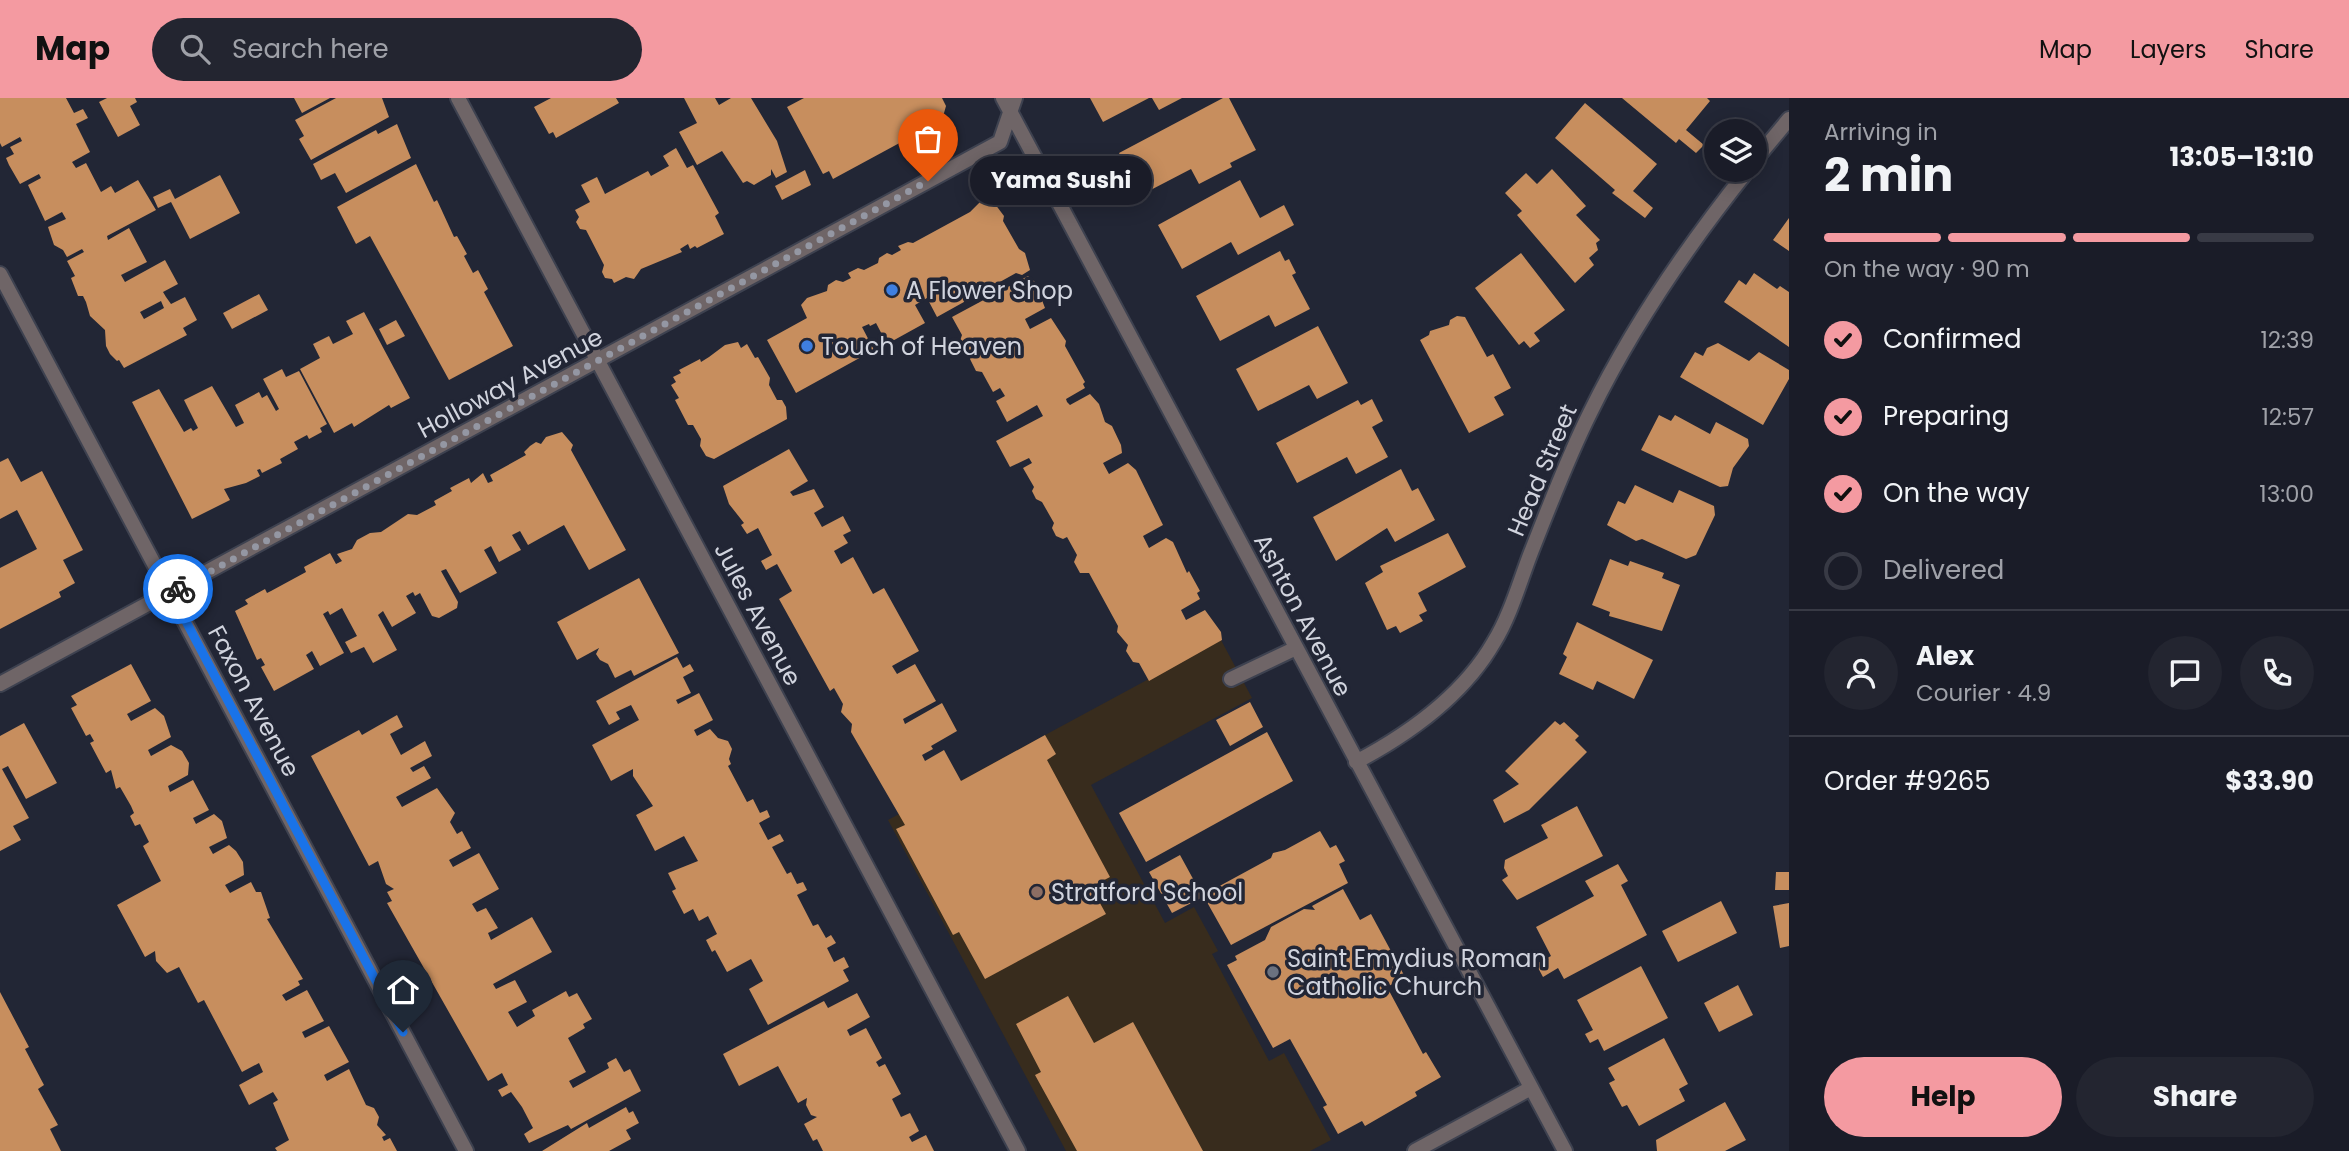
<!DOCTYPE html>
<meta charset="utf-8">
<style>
:root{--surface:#1a1c28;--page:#232530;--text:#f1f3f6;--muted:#9fa1a8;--line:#383a45;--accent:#f49aa1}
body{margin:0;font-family:Poppins,sans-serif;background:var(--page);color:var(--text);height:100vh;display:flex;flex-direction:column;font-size:26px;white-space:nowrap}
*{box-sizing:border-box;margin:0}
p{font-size:23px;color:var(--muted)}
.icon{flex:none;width:38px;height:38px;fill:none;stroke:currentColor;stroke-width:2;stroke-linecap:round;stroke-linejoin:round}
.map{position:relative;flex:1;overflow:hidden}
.panel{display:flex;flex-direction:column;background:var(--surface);width:560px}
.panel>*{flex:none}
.buttons{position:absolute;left:1704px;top:21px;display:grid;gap:14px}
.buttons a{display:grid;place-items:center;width:63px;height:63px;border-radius:50%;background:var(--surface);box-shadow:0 4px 18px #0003,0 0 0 2px var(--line);font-size:35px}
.pin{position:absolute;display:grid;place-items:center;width:60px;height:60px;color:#fff;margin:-72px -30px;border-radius:50% 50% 50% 0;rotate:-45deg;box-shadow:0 0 7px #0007}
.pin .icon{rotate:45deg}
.courier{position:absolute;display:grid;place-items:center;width:70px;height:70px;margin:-35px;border:5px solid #1a73e8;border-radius:50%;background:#fff;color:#222;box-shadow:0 2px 9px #0007}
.bubble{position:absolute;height:49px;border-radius:24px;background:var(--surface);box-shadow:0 4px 18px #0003,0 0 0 2px var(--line);font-size:23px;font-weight:700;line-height:49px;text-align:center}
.headline em{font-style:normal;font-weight:700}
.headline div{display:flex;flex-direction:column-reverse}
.headline{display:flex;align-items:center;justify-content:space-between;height:119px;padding:0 35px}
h1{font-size:46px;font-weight:700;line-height:52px}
.bar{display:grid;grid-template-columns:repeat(4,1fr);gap:10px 7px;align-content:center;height:84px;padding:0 35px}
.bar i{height:9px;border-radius:5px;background:var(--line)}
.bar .current{background:var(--accent)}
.bar p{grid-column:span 4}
.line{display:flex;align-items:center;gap:18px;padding:0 35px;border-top:2px solid var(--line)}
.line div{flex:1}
.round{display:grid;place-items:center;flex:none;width:74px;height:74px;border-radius:37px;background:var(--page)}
ol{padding:0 35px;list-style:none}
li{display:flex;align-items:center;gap:21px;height:77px}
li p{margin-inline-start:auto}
li .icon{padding:7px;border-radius:50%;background:var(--accent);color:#111;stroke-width:4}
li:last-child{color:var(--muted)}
li i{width:38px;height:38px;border:4px solid var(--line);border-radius:50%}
.action{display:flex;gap:14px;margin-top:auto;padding:14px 35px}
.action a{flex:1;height:80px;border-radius:42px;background:var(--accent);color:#111;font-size:28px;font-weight:700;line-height:80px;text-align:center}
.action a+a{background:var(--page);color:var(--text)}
header{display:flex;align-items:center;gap:42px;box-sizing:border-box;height:98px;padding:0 35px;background:var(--accent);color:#111}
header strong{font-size:33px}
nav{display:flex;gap:38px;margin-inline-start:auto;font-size:24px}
.search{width:490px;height:63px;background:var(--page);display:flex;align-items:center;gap:18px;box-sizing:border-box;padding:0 24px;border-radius:38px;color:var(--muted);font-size:26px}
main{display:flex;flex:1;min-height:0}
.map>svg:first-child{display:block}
</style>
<header>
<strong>Map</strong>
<div class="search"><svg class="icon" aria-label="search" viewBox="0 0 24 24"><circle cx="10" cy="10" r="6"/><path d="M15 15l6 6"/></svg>Search here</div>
<nav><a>Map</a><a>Layers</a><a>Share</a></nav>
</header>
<main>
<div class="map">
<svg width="1789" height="1053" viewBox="0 0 1789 1053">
<rect width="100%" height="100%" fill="#222635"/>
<path fill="#382c1d" d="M1221 542 1252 600 1091 687 1165 825 1194 809 1218 853 1212 856 1269 963 1284 955 1331 1042 1310 1053H1066L888 722Z"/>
<path fill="#c78e5e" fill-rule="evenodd" d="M0 0H66L74 15 83 11 88 20 76 26 90 54 72 64 76 70 86 65 101 94 111 88 115 95 138 82 156 112 107 138 108 142 129 130 147 164 121 177 125 184 165 162 178 186 163 194 166 199 171 206 185 199 197 222 183 230 187 237 124 270 119 262 117 263 110 256 106 248 105 232 90 218 86 204 83 198H78L71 180 75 178 67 163 84 154 82 151 67 159 63 152 54 147 48 129 66 121 62 114 45 123 28 87 41 80 39 76 20 86 9 67 6 60 14 56 10 49 22 43 20 39 2 49 0 45ZM161 203 164 210 144 221 140 214Z
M107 0H135L137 4 130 8 140 27 118 39 99 4Z
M294 0H330L302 15Z
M336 0H382L389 19 311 62 299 41 304 38 295 22Z
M551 0H616L619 5 556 40 553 34 549 36 534 9Z
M684 0H715L719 7 731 0H751L777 43 787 74 776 80 771 71V77L754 87 747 83 743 85 722 53 697 67 679 34 697 25Z
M804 0H942L946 8 942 22 833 81 829 73 823 76 787 9Z
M1090 0H1149L1103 24Z
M1152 0H1182L1159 12Z
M1223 0H1229L1256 52 1230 65 1232 69 1199 86 1191 71 1141 97 1119 55Z
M1622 0H1707L1710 3 1686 32 1704 47 1696 55 1679 41 1676 45Z
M1585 5 1657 66 1633 93 1653 110 1645 120 1612 95 1615 92 1555 40Z
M397 26 411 60 346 95 335 75 321 82 313 66 376 32 378 36Z
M676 50 687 70 693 67 719 115 715 118 724 136 697 150 695 148 690 151 688 146 680 151 682 154 641 171 634 181 626 179 614 185 612 181 605 180 602 174 604 167 586 132 580 131 576 124 579 119 575 112 590 104 581 87 597 79 605 96 648 73 651 78 669 68 663 58Z
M416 66 434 104 437 102 454 139 457 138 467 156 464 158 473 175 478 172 488 191 484 194 513 248 449 282 370 138 356 146 337 109Z
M1552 71 1586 108 1576 117 1600 142 1596 145 1598 152 1589 160 1594 167 1575 185 1517 117 1522 113 1505 95 1526 75 1537 86Z
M805 72 811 87 782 102 775 88Z
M220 77 240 115 190 141 171 104 158 110 153 99 170 91 175 101Z
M1240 82 1260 120 1284 107 1294 127 1238 157 1231 144 1182 171 1158 127Z
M992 102 1004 118 1003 123 1019 151 1025 155 1030 172 1022 177 1016 175 937 219 927 200 915 207 925 225 887 246 876 225 870 228 869 226 862 229 874 252 796 295 767 242 807 220 801 207 807 200 827 193 828 187 836 182 843 184 851 180 848 175 858 170 864 172 878 165 879 160 887 155 892 157 901 152 898 148 908 144 913 145 970 114 980 104Z
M1789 120V153L1773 142Z
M1280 153 1285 163 1289 161 1296 175 1292 177 1310 211 1275 229 1269 217 1220 243 1196 198Z
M1521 155 1565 212 1534 235 1540 243 1530 250 1524 243 1519 247 1475 190Z
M1754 175 1777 191 1780 188 1789 194V249L1724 204 1739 182 1746 187Z
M1028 178 1035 184 1045 210 1025 221 1030 231 1051 220 1066 243 1065 248 1085 284 1083 286 1085 290 1066 301 1067 304 1070 307 1090 296 1099 306 1105 324 1112 328 1121 347 1122 355 1103 365 1109 376 1128 365 1136 372 1163 427 1143 438 1149 450 1166 440 1173 444 1187 475 1189 473 1200 493 1197 495 1200 501 1181 512 1186 522 1205 512 1221 534 1222 542 1149 583 1139 565 1133 564 1126 553 1128 547 1117 534 1118 528 1089 475H1080L1074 464 1077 457 1067 439 1063 441 1056 438 1052 430 1054 425 1042 404 1036 401 1032 393 1034 389 1023 370 1032 365 1029 360 1010 369 996 343 1043 318 1037 307 1007 324 996 303 1005 298 1000 290 993 294 982 274 976 273 970 261 971 256 966 254 960 243 962 237 952 219Z
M259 196 268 212 232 231 223 215Z
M364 214 410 300 391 310 389 307 354 329 352 325 334 335 300 271 320 260 313 246 329 238 333 246 353 236 346 223Z
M1457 218 1465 219 1487 259 1493 256 1511 290 1494 299 1504 317 1469 335 1420 242 1429 237 1430 233 1449 227 1450 222Z
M396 222 405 238 387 247 379 231Z
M1318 228 1348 285 1317 301 1309 287 1258 313 1236 271Z
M738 244 741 250 747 246 755 260 758 259 770 280 769 287 777 302H782L786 309 787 321 714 361 706 358 700 348 701 341 693 327H688L675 302 679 300 671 287 676 284 673 279 681 275 679 272 700 261 701 264 709 259 725 247Z
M1718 245 1749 263 1759 254 1789 272V281L1763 327 1680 279 1695 254 1703 258 1707 250Z
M282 271 286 279 299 273 327 326 320 330 322 334 309 341 307 337 294 344 298 351 280 361 282 365 262 375 260 371 257 372 260 378 246 385 224 391 230 402 192 421 132 304 159 291 184 334 191 330 193 333 198 330 184 302 212 288 236 329 244 325 235 307 259 294 262 300 267 297 276 313 279 311 263 281Z
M1372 301 1383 323 1372 329 1388 359 1356 376 1347 359 1297 385 1276 345 1358 302 1361 307Z
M1659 317 1671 323 1675 317 1710 336 1716 324 1748 341 1749 348 1733 370 1728 388 1720 389 1641 352Z
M562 334 573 347 571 352 626 452 589 472 564 427 528 447 520 433 512 437 521 452 499 464 491 448 484 452 497 475 460 495 446 471 441 473 458 504 457 510 439 520 432 518 420 495 415 498 413 494 406 498 416 515 392 529 383 513 378 517 397 552 373 565 364 549 351 555 345 544 357 538 342 510 330 517 328 513 323 516 344 555 320 568 312 553 306 557 314 571 274 593 261 569 265 567 261 560 257 562 235 513 248 506 245 502 265 491 267 495 271 493 306 474 304 469 330 455 336 466 342 463 337 456 352 451 357 442 370 435 381 434 408 416 417 417 436 407 434 403 452 393 450 390 469 380 471 385 483 375 488 385 493 383 490 377 526 357 524 354 530 348 536 344 541 346 546 339Z
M789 351 808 383 790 394 793 398 814 391 824 409 814 415 822 429 843 418 851 433 843 437 848 445 834 453 841 466 853 459 873 496 884 490 919 553 892 568 897 576 915 566 936 603 903 621 905 626 942 605 957 633 931 648 933 651 922 657 925 663 944 652 961 683 1045 637 1056 656 1047 662 1110 779 1091 789 1106 816 985 881 959 834 953 837 896 731 905 727 851 634 852 626 841 614 843 606 834 590 830 593 779 501 792 493 777 466 766 472 761 463 772 457 758 430 747 436 741 427 744 425 729 406 723 388Z
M8 360 21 384 42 373 83 452 63 462 75 485 59 494 61 499 0 531V470L37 451 17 412 0 421V364Z
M1401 371 1412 393 1418 390 1435 422 1395 444 1387 430 1336 463 1313 419Z
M1635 387 1673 405 1679 392 1714 408 1715 417 1696 457 1686 461 1642 441 1636 443 1607 427 1618 403 1625 406Z
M1448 435 1466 469 1418 495 1427 513 1419 517 1423 523 1400 535 1396 528 1387 532 1365 485 1383 474 1380 468Z
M1610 461 1628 468 1630 463 1664 475 1662 480 1680 487 1662 533 1609 518 1610 514 1592 507Z
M639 480 679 555 634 578 631 572 615 580 608 566 600 562 596 556 599 550 577 562 557 524Z
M1577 524 1653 562 1634 601 1597 583 1593 592 1559 576 1567 559 1563 556Z
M677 559 683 570 690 566 694 573 683 579 691 595 676 602 678 606 699 595 713 622 694 632 697 638 710 631 718 640 728 643 732 651 729 661 731 666 728 668 747 704 753 701 760 715 767 712 770 719 759 725 768 742 780 736 784 743 772 749 787 776 791 774 797 786 803 784 807 792 797 797 813 828 818 826 826 840 831 837 836 845 827 850 834 864 844 859 849 869 843 872 849 883 768 927 749 891 763 883 751 861 727 874 715 852 712 854 706 842 717 836 708 818 699 823 693 811 684 816 672 793 676 791 668 775 698 763 684 738 655 753 636 717 653 708 633 678V671L611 683 592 647 639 622 631 607 616 614 620 621 609 627 596 603Z
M131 566 151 603 127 616 131 623 155 610 164 618 171 639 148 652 151 658 171 647 182 653 189 665 188 677 168 688 170 694 193 682 209 712 193 720 196 726 214 716 222 723 227 740 209 749 213 756 229 747 236 753 243 764 244 777 225 787 230 795 251 784 256 794H261L270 820 267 821 303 881 298 883 300 887 282 897 286 903 307 892 324 923 302 934 305 940 329 928 349 964 324 977 327 983 349 971 366 1007 374 1010 379 1019 377 1027 386 1037 382 1039 384 1043 390 1040 397 1053H277L275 1050 289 1042 273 1005 278 1002 273 994 249 1007 239 987 263 974 259 965 242 974 204 902 198 905 179 869 167 875 156 863 155 853 145 859 117 807 161 783 143 748 149 744 140 726 135 728 130 718 134 715 131 708 120 689 116 691 111 672 106 675 90 645 94 643 90 636 86 638 71 610 77 607 71 598Z
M1250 604 1263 629 1230 648 1216 622Z
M397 617 403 629 390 636 401 657 425 643 432 658 410 670 413 674 424 668 431 680 396 699 402 709 437 690 455 715 450 724 457 736 462 733 471 750 449 762 453 769 479 755 499 791 472 806 477 814 486 810 498 830 488 835 491 842 532 819 552 854 493 886 496 891 515 882 527 904 508 914 517 929 535 918 532 912 566 893 569 899 577 895 592 921 583 926 585 930 568 940 586 974 569 983 573 990 609 970 607 965 616 960 624 974 630 971 641 993 571 1031 568 1027 529 1045 524 1036 533 1030 522 1009 511 994 502 999 498 992 508 987 502 975 488 983 387 805 392 803 387 794 394 791 386 786 378 763 369 768 311 658 359 632 362 637Z
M1555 623 1560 627 1564 624 1579 638 1575 642 1587 654 1529 712 1504 725 1493 702 1519 686 1505 673Z
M24 625 57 685 26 701 8 668 2 671 29 720 13 728 21 742 0 753V638Z
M1267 634 1293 683 1146 764 1119 715Z
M1577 708 1603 758 1517 802 1502 782 1508 778 1504 770 1505 762 1548 740 1541 727Z
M1320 733 1330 750 1336 747 1345 763 1339 766 1348 785 1231 847 1203 797 1271 760 1273 755 1285 752Z
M1180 757 1203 799 1172 815 1149 774Z
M1618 766 1628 783 1621 787 1647 837 1564 881 1558 870 1543 879 1536 866 1551 858 1536 829 1594 798 1585 783Z
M1776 774H1789V792H1775Z
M1343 791 1360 822 1371 816 1405 879 1387 889 1423 956 1426 954 1441 979 1415 994 1417 998 1365 1028 1362 1023 1338 1036 1323 1009 1327 1007 1290 941 1273 950 1227 867 1237 862 1235 858 1265 842 1271 829 1304 811 1315 812 1312 808Z
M1721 803 1737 835 1678 864 1662 833Z
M1789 805V848L1780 850 1773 808Z
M1641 868 1668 920 1604 953 1598 941 1590 945 1585 936 1593 932 1577 902Z
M1738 887 1753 917 1719 934 1704 905Z
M0 894 29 949 25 951 44 987 38 991 58 1027 50 1031 61 1053H0Z
M857 895 870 919 847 932 850 938 866 930 882 960 876 964 879 969 885 966 901 996 892 1001 901 1019 910 1015 919 1033 909 1039 912 1044 926 1037 934 1053H823L817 1041 813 1043 804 1026 817 1019 811 1017 806 1007 807 1000 798 1005 778 968 739 988 723 956 824 903 828 910Z
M1068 898 1094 945 1133 924 1203 1053H1077L1035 977 1041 974 1016 926Z
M1664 940 1688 986 1679 991 1685 1003 1639 1028 1627 1007 1622 1009 1609 985 1615 982 1608 970Z
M1725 1004 1746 1042 1725 1053H1657L1656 1042Z
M626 1009 629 1015 633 1013 639 1025 626 1032 631 1041 609 1053H542L587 1025 589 1030Z"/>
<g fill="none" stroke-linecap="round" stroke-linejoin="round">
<defs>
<path id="lane" d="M1231 581 1294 551"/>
<path id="street" d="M458 0 1018 1053
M1003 0 1565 1053
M1755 62 1789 21
M0 176 466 1053
M0 586 1000 44 1015 0
M1356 664C1409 636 1463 598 1494 544 1510 518 1519 486 1530 457 1549 409 1567 361 1590 315 1632 229 1688 147 1748 72
M1415 1053 1531 990"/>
</defs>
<use href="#lane" stroke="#3e4250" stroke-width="18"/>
<use href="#street" stroke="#3e4250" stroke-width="18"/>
<use href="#lane" stroke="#6f6567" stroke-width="14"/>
<use href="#street" stroke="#6f6567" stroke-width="14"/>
</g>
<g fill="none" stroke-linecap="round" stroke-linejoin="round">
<path stroke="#9497a3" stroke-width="7" stroke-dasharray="0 12.6" d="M178 491 928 83"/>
<path stroke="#1a73e8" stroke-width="9" d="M178 491 171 495 403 934"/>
</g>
<g fill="#3f7fe0" stroke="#222635" stroke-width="2.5">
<circle cx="892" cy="192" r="7"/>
<circle cx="807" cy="248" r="7"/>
</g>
<circle fill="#8d6e63" stroke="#222635" stroke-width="2.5" cx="1037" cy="794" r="7"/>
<circle fill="#6b7280" stroke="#222635" stroke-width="2.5" cx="1273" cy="874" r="7"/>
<g text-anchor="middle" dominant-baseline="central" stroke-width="7" stroke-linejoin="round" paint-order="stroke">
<g font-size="24" fill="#d1d4de" stroke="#222635" text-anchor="start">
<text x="906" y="192">A Flower Shop</text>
<text x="821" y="248">Touch of Heaven</text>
<text x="1051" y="794">Stratford School</text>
<text x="1287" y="860">Saint Emydius Roman<tspan x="1287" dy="28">Catholic Church</tspan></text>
</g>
<g font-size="24" fill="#d1d4de" stroke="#222635">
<text transform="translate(510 285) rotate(-28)">Holloway Avenue</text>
<text transform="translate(1542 372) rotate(-67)">Head Street</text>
<text transform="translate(758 516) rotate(62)">Jules Avenue</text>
<text transform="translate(1303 517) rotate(62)">Ashton Avenue</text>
<text transform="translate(254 603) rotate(62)">Faxon Avenue</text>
</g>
</g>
</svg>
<div class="buttons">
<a><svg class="icon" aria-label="layers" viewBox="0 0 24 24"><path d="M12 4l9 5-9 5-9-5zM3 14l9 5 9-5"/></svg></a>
</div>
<div class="pin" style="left:928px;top:83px;background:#ea580c"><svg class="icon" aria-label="bag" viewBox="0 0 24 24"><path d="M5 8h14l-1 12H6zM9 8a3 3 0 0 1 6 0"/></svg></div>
<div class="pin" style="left:403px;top:934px;background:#1f2937"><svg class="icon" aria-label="home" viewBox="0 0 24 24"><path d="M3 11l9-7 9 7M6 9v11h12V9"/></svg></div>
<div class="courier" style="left:178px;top:491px"><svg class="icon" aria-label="bike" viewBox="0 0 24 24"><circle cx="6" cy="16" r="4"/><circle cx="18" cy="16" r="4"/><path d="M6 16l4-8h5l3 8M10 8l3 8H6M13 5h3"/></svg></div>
<div class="bubble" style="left:970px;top:58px;width:182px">Yama Sushi</div>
</div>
<section class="panel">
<div class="headline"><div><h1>2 min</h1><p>Arriving in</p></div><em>13:05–13:10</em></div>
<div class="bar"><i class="current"></i><i class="current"></i><i class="current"></i><i></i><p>On the way · 90 m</p></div>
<ol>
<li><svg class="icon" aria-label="check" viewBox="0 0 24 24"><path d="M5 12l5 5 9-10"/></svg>Confirmed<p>12:39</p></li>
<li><svg class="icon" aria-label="check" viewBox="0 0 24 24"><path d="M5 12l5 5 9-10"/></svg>Preparing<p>12:57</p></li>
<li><svg class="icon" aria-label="check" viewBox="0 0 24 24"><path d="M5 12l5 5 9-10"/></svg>On the way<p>13:00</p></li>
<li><i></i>Delivered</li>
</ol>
<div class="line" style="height:126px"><a class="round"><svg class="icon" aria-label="person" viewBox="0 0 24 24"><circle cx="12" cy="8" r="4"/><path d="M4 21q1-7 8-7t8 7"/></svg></a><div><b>Alex</b><p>Courier · 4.9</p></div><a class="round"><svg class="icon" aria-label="chat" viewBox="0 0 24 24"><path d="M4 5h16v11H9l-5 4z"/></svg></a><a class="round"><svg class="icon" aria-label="phone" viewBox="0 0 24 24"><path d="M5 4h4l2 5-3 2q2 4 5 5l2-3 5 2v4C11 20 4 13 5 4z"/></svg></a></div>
<div class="line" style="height:91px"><div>Order #9265</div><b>$33.90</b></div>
<div class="action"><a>Help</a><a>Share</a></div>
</section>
</main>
